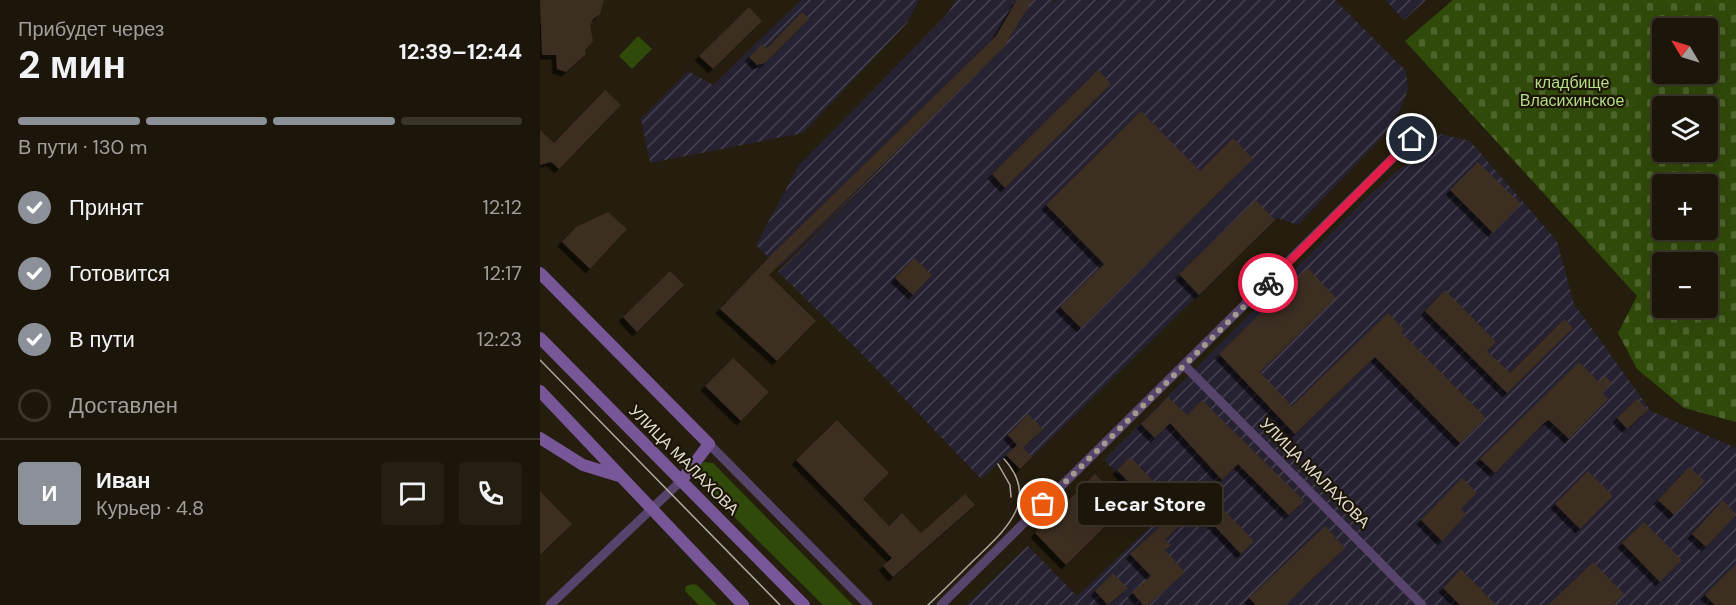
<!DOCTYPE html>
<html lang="ru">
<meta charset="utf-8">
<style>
:root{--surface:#1c160a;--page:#251f13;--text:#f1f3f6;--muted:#a09f9c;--line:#3a352b;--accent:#8c9099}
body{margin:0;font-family:"DM Sans",sans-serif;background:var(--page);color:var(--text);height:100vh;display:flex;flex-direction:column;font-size:22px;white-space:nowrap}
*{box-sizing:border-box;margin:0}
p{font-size:20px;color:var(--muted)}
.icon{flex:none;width:33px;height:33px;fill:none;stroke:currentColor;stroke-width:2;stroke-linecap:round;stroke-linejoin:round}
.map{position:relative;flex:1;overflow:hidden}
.side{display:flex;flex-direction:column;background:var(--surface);width:540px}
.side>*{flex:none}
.needle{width:39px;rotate:308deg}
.controls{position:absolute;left:1112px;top:18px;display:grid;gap:12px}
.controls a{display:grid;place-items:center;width:66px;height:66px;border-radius:6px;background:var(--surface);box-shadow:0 6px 24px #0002,0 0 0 2px var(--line);font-size:30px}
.pin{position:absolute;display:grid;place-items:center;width:51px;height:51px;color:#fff;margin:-26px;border:3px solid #fff;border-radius:50%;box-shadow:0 2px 6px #0007}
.courier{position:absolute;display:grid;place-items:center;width:60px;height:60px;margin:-30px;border:4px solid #e11d48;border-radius:50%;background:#fff;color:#222;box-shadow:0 2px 8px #0007}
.bubble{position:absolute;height:42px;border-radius:6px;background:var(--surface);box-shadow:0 6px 24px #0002,0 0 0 2px var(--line);font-size:20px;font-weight:700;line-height:42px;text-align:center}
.summary em{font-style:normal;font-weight:700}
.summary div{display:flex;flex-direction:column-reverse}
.summary{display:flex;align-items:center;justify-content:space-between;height:102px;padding:0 18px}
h1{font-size:39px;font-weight:700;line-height:45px}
.bar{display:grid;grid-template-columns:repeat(4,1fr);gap:9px 6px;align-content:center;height:72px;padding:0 18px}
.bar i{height:8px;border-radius:4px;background:var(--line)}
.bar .current{background:var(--accent)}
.bar p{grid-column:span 4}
.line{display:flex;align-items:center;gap:15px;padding:0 18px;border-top:2px solid var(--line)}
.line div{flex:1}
.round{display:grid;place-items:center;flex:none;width:63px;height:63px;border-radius:6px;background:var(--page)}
ol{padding:0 18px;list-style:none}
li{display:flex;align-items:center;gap:18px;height:66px}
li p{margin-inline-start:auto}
li .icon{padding:6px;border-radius:50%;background:var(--accent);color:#fff;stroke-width:4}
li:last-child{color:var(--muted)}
li i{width:33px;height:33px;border:3px solid var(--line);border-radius:50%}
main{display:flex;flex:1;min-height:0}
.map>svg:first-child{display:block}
</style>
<main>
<section class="side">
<div class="summary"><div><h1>2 мин</h1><p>Прибудет через</p></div><em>12:39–12:44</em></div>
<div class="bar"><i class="current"></i><i class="current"></i><i class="current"></i><i></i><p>В пути · 130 m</p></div>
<ol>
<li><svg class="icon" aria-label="check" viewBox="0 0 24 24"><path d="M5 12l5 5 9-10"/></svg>Принят<p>12:12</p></li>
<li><svg class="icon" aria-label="check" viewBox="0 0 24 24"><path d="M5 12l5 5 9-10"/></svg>Готовится<p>12:17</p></li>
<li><svg class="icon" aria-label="check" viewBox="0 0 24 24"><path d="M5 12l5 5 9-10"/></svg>В пути<p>12:23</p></li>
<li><i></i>Доставлен</li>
</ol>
<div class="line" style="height:108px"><b class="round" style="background:var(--accent);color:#fff">И</b><div><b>Иван</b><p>Курьер · 4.8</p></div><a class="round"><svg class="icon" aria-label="chat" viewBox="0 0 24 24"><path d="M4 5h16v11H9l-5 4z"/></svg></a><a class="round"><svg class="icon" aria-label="phone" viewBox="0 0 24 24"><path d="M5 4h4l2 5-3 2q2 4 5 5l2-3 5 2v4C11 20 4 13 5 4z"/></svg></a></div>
</section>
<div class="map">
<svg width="1196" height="605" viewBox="0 0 1196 605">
<defs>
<pattern id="industrial-furrows" width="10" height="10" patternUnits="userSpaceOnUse" patternTransform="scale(1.5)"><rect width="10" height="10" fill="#272232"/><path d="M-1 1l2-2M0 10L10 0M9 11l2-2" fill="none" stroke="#46424f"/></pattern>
<pattern id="cemetery-stones" width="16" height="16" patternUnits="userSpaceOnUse" patternTransform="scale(1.5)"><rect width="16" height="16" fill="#304a0a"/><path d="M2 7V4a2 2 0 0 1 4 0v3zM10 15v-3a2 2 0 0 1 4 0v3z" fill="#4e642d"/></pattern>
<filter id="shadow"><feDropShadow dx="-4.5" dy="4.5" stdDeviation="0" flood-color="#0009"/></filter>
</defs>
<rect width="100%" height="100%" fill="#251d0d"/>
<path fill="url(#industrial-furrows)" d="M261 0H379L367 23 263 133 110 163 101 119 148 71 173 85Z
M416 0H515L511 5 517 0H795L866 71 868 89 859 113 842 137 758 225 737 218 480 469 467 456 441 479 318 350 238 272 393 120 239 268 216 245 259 165 408 13Z
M845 0H886L864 20Z
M901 134 930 141 1017 241 1034 304 1111 411 1196 448V605H426L488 546 537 596 620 518 564 460 827 197Z"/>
<path fill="#304a0a" d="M98 36 112 49 92 69 79 56Z
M164 462 173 463 313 605H283L160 483 156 470Z
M153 584 157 585 177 605H159L145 591 146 586Z"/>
<path fill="url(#cemetery-stones)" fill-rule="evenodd" d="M913 0H1196V422L1144 408 1097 369 1078 333 1097 296 865 41ZM1122 28H1167V74H1122ZM1122 106H1167V152H1122ZM1122 184H1167V230H1122ZM1122 262H1167V308H1122Z"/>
<path fill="#3d2e21" filter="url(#shadow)" d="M0 0H64L60 14 53 19 50 26 53 41 45 50 46 54 26 72 17 69 16 55H2Z
M477 0H492L465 46 229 275 276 321 237 361 180 309 229 257 456 36Z
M209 7 222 21 173 69 159 56Z
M262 12 269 19 225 63 217 65 209 57 222 44 227 48Z
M558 70 571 84 465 188 452 174Z
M65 90 81 105 19 169 11 162 0 165V130L14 143Z
M601 111 660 171 693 138 713 159 541 328 520 307 564 264 506 205Z
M938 162 981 204 953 233 910 190Z
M716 200 735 220 659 295 639 274Z
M68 212 87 229 50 269 22 242 36 227Z
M374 258 392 275 373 295 355 278Z
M768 268 796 298 720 372 752 406 848 313 864 329 861 332 946 418 920 443 835 357 755 434 679 354Z
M130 271 144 285 97 332 83 317Z
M905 290 956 342 947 351 970 373 1024 319 1033 328 967 393 885 311Z
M193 358 229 392 201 421 165 386Z
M1039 362 1059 382 1065 376 1072 383 1062 393 1068 399 1029 439 1009 420 1004 423 955 473 940 459Z
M628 397 647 415 662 400 764 501 749 515 698 464 682 480 630 423 615 438 601 424Z
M1097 399 1108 410 1087 429 1077 418Z
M488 414 503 429 483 448 492 457 480 469 466 455 477 445 468 435Z
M297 420 349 473 323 499 349 526 362 513 381 533 425 494 435 505 353 577 343 566 352 558 256 460Z
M590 457 648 517 625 540 631 545 625 550 645 572 608 605H603L592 592 611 576 590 554 626 521 577 470Z
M1149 467 1165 481 1134 515 1118 500Z
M1048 471 1073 496 1040 529 1015 504Z
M555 474 586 506 526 565 495 533Z
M922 478 937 493 921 509 927 514 902 541 881 520Z
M0 491 32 524 0 555Z
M1183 500 1196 515 1166 547 1152 534Z
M681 507 714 541 701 554 668 519Z
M1104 522 1142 560 1120 582 1082 543Z
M785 526 805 548 745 605H716L709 598Z
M1053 562 1084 594 1073 605H1008Z
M1196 564V605H1175L1165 595Z
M921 569 956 605H920L903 588Z
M573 573 588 588 568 605 555 591Z"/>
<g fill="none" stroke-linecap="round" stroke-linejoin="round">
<path stroke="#57446c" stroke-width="9" d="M644 365 882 605
M169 444 328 605
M10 605 141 481
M401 605 872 139"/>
<path stroke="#785798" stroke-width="12" d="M0 273 169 444 141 481
M0 338 264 605
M0 391 203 605
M0 438 43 465 79 476"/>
<path stroke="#b1ab9f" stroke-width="1.5" d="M0 360 240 605
M458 464 470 485 471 497
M388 605C404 590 419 575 435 559 465 530 501 500 464 459"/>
</g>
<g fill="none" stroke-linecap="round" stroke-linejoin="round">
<path stroke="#a19b8e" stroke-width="6" stroke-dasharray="0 10.8" d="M503 504 728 283"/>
<path stroke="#e11d48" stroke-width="8" d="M728 283 872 139"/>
</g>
<g text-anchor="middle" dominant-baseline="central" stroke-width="4.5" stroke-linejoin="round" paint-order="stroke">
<g font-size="16" fill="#b3de85" stroke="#1c1405">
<text x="1032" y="82">кладбище<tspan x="1032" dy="18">Власихинское</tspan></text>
</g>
<g font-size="16" fill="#e4dfd4" stroke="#1c1405">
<text transform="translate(144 460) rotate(45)">УЛИЦА МАЛАХОВА</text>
<text transform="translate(775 473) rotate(45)">УЛИЦА МАЛАХОВА</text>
</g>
</g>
</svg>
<div class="controls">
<a><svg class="needle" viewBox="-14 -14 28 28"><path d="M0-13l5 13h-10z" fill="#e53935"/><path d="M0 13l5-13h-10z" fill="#a09f9c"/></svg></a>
<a><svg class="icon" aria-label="layers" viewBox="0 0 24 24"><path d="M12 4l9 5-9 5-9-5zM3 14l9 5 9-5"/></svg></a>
<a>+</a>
<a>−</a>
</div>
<div class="pin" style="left:503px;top:504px;background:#ea580c"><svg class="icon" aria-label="bag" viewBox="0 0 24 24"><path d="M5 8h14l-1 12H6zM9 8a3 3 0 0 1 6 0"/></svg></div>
<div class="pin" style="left:872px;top:139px;background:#1f2937"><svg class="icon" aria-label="home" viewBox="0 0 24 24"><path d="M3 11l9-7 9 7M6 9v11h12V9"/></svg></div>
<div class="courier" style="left:728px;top:283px"><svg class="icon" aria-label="bike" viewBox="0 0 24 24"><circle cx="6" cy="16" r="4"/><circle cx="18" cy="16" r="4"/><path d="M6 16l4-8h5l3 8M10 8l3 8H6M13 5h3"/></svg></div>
<div class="bubble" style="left:538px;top:483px;width:144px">Lecar Store</div>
</div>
</main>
